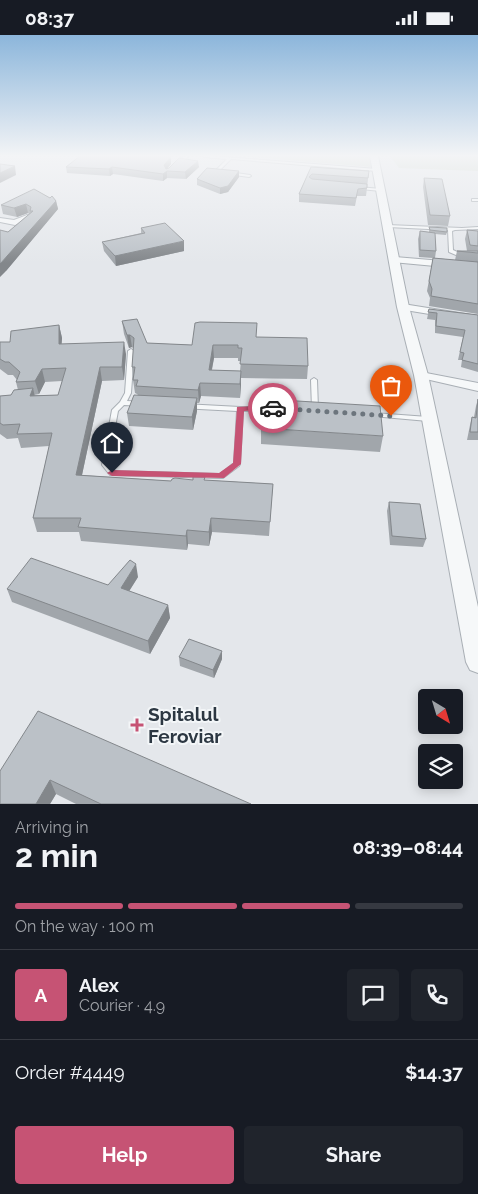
<!DOCTYPE html>
<meta charset="utf-8">
<style>
:root{--surface:#171b24;--page:#20242c;--text:#f1f3f6;--muted:#9ea1a6;--line:#363941;--accent:#c65374}
body{margin:0;font-family:Raleway,sans-serif;background:var(--page);color:var(--text);height:100vh;display:flex;flex-direction:column;font-size:19px;white-space:nowrap}
*{box-sizing:border-box;margin:0}
p{font-size:16px;color:var(--muted)}
.icon{flex:none;width:28px;height:28px;fill:none;stroke:currentColor;stroke-width:2;stroke-linecap:round;stroke-linejoin:round}
.map{position:relative;height:769px;overflow:hidden}
.panel{display:flex;flex-direction:column;background:var(--surface);flex:1}
.panel>*{flex:none}
.needle{width:32px;rotate:142deg}
.buttons{position:absolute;left:418px;top:654px;display:grid;gap:10px}
.buttons a{display:grid;place-items:center;width:45px;height:45px;border-radius:5px;background:var(--surface);box-shadow:0 2px 12px #0003;font-size:25px}
.pin{position:absolute;display:grid;place-items:center;width:42px;height:42px;color:#fff;margin:-51px -21px;border-radius:50% 50% 50% 0;rotate:-45deg;box-shadow:0 0 5px #0007}
.pin .icon{rotate:45deg}
.courier{position:absolute;display:grid;place-items:center;width:50px;height:50px;margin:-25px;border:4px solid #c65374;border-radius:50%;background:#fff;color:#222;box-shadow:0 1px 6px #0007}
.head em{font-style:normal;font-weight:700}
.head div{display:flex;flex-direction:column-reverse}
.head{display:flex;align-items:center;justify-content:space-between;height:85px;padding:0 15px}
h1{font-size:32px;font-weight:700;line-height:38px}
.bar{display:grid;grid-template-columns:repeat(4,1fr);gap:8px 5px;align-content:center;height:60px;padding:0 15px}
.bar i{height:6px;border-radius:4px;background:var(--line)}
.bar .on{background:var(--accent)}
.bar p{grid-column:span 4}
.line{display:flex;align-items:center;gap:12px;padding:0 15px;border-top:1px solid var(--line)}
.line div{flex:1}
.round{display:grid;place-items:center;flex:none;width:52px;height:52px;border-radius:5px;background:var(--page)}
.primary-button{display:flex;gap:10px;margin-top:auto;padding:10px 15px}
.primary-button a{flex:1;height:58px;border-radius:5px;background:var(--accent);color:#fff;font-size:20px;font-weight:700;line-height:58px;text-align:center}
.primary-button a+a{background:var(--page);color:var(--text)}
.status{display:flex;justify-content:space-between;align-items:center;height:35px;padding:0 25px;background:var(--surface);direction:ltr}
.status svg{height:14px;fill:currentColor}
.map>svg:first-child{display:block}
</style>
<div class="status"><b>08:37</b><svg viewBox="0 0 49 12"><path d="M0 12V9h3v3zM5 12V6h3v6zM10 12V3h3v9zM15 12V0h3v12zM26 1h20v11H26zM47 4h2v5h-2z"/></svg></div>
<div class="map">
<svg width="478" height="769" viewBox="0 0 478 769">
<rect width="100%" height="100%" fill="#e4e7eb"/>
<path fill="#cbd4c5" d="M239 121H369L371 132Z
M390 121H478V136L399 133Z"/>
<g fill="none" stroke-linecap="round" stroke-linejoin="round">
<defs>
<path id="service" d="M185 121H189L178 129H176V127Z
M202 121H213L377 134 379 135 377 136 231 124 221 134 222 136 250 140 251 141 249 142 220 138 217 134 227 124 204 122Z
M359 152 381 154 383 155 381 156 360 154H359Z
M472 164H478V166H472Z
M387 190 462 193 478 192V194L455 195 452 196 453 215 466 221 478 222V224L463 223 449 217 448 195 388 192 386 191Z
M131 314 134 316 131 358 127 366 240 372H273L274 373 271 375 243 376 240 429 239 431 223 443H221L110 440 102 430 112 375 120 367 125 358 128 316ZM124 370 237 376 234 428 220 439 114 436 108 430 118 376Z
M314 343 317 345 318 374 315 376 312 374 311 345Z
M374 378 428 382 431 384 428 386 372 381 371 380Z"/>
<path id="minor" d="M27 180 31 182 30 184 15 190 0 187V183L14 185Z
M395 222 478 229V235L392 227V223Z
M403 269 478 281V287L399 274 398 272Z
M421 337 478 348V356L417 342 415 340Z"/>
<path id="tertiary" d="M370 121H378L409 272 428 340 478 572V638L470 635 466 627 414 340 397 272Z"/>
</defs>
<use href="#service" stroke="#a9afb5" stroke-width="2"/>
<use href="#minor" stroke="#a9afb5" stroke-width="2"/>
<use href="#tertiary" stroke="#a9afb5" stroke-width="2"/>
<use href="#service" fill="#f6f8f9" fill-rule="evenodd"/>
<use href="#minor" fill="#f6f8f9" fill-rule="evenodd"/>
<use href="#tertiary" fill="#f6f8f9" fill-rule="evenodd"/>
</g>
<path fill="#a1a6ab" fill-rule="evenodd" d="M80 121H170V122H171V129L167 134 199 132 186 144 167 143 163 146 113 139 110 141 67 138 66 132Z
M311 132 369 136 366 161H357L355 171 299 167V159Z
M239 142 228 157 220 159 197 150V144Z
M424 143 450 181 448 191 428 190 423 152Z
M56 166 58 174 6 236 8 197 29 179 28 178 17 182 3 179 1 170Z
M429 192 447 197 446 200 435 199 436 216 435 223 455 225 457 216H467L465 204 467 195 478 196V279L429 271 430 263 427 256 433 223 419 222 418 204 420 196 429 197Z
M141 193 184 216 116 231 104 216 102 207 141 198Z
M429 274 478 280V337L461 332 462 325H458L463 302 435 298V285L427 284Z
M122 286 147 308 192 310 256 302 308 331 307 344 241 343 240 363 201 361 199 368H197V376L193 395 129 391 127 378 138 360 137 359 135 358 133 345V342L132 332 134 314 132 312 129 313 124 299ZM214 323H238V326H241L240 336 212 335Z
M59 290 62 303 61 309 126 319 124 345 102 346 82 440 171 446 205 445 273 449 269 501 212 497 209 511 188 509 187 515 81 506 79 497H37L33 483 49 411 21 413 18 403 7 404 0 399V361L11 360 18 355 16 347 17 345 13 340H8L0 334V307H10ZM62 346 58 360H34L39 359 45 347Z
M478 364V405H467L470 390 472 382H474L476 371Z
M261 393 383 401 380 417 261 409Z
M389 467 426 504 423 512 390 510 387 476Z
M138 542 129 556 168 570 170 583 150 619 12 567 7 554 108 550Z
M179 622 222 624 214 643 180 631Z
M0 736 251 769H76L56 759 50 769H0Z"/>
<path fill="#83878b" d="M168 121H170V123L171 122V129L164 137V130Z
M198 126 199 132 186 144 185 137Z
M15 131 16 140 0 148V138Z
M112 132 113 139 110 141 109 134Z
M167 136V143L163 146V139Z
M239 136V142L228 157 220 159V153Z
M56 166 58 174 6 236 0 242V229Z
M26 169 28 178 17 182 14 173Z
M184 206V216L116 231 115 221Z
M59 290 62 303 61 322 59 309Z
M127 300H130L132 312 129 313Z
M124 307 126 319 124 345 122 332Z
M213 310 214 323 209 348V335Z
M100 332 102 346 79 454 76 440Z
M42 334 45 347 39 359 35 346Z
M241 336V350L240 363V349Z
M200 348 201 361 199 368 198 355Z
M33 353 36 367 30 361Z
M197 363V376L193 395 192 382Z
M211 483 212 497 209 511V497Z
M187 495 188 509 187 515 186 501Z
M136 529 138 542 123 566 121 553Z
M168 570 170 583 150 619 148 606Z
M222 616V624L214 643 213 635Z
M50 745 56 759 50 769H36Z"/>
<path fill="#bbc1c7" stroke="#83878b" d="M80 121H168L167 122H171L164 130 166 134 169 133 179 123 198 126 185 137 167 136 163 139 112 132 109 134 66 132Z
M0 129 15 131 0 138Z
M311 132 369 136 368 143 312 139 309 142 312 144 367 149V153L358 154 356 163 299 159Z
M207 133 239 136 228 151 220 153 197 144Z
M424 143 442 144 450 181 430 180Z
M34 154 50 163 52 161 56 166 0 229V195L8 197 33 176H30L31 172 26 169 14 173 1 170Z
M165 188 184 206 115 221 102 207 145 198 141 193Z
M429 192 447 193V197L430 195Z
M467 195 478 196V211L470 210Z
M420 196 435 198 436 216 420 215Z
M457 216H478V218Z
M433 223 478 227V269L431 261 432 254 429 246Z
M429 274 478 280V329L462 325 464 318 460 317 465 295 436 291 437 278 428 277Z
M137 284 147 308 192 310 195 288 200 287 257 288 256 302 307 303 308 331 240 329 242 313H238V310H213L209 335 241 336 240 349 200 348 198 355 136 351 138 345H133L135 332H132L134 303 130 300H127L122 286Z
M59 290V309L124 307 122 332H100L76 440 171 446 172 444 175 443 193 445V442H205L204 445 273 449 270 487 211 483 209 497 187 495 186 501 78 492 81 483H33L52 398 17 399 20 389 3 390 0 388V361L11 360 14 355 33 353 30 361 58 360 66 333 42 334 35 346 16 347 20 337 9 327H5L0 324V307H10L11 296Z
M134 360 197 363 192 382 127 378Z
M264 364 380 371 383 401 261 393Z
M478 364V397H470L472 382 476 383Z
M389 467 420 469 426 504 392 501Z
M31 523 108 550 130 525 136 529 121 553 168 570 148 606 7 554Z
M189 604 222 616 213 635 179 622Z
M38 676 251 769H101L50 745 36 769H0V736Z"/>
<linearGradient id="sky" x2="0" y2="1"><stop stop-color="#8cb6db"/><stop offset="0.53" stop-color="#f3f4f6"/><stop offset="1" stop-color="#f3f4f6" stop-opacity="0"/></linearGradient>
<rect width="478" height="228" fill="url(#sky)"/>
<path fill="#c65374" d="M273 370 277 373 275 374 244 376 241 429 224 443 112 441 107 438 112 435 219 438 233 428 237 372Z"/>
<g fill="none" stroke-linecap="round" stroke-linejoin="round">
<path stroke="#6c757d" stroke-width="5" stroke-dasharray="0 9" d="M273 373 391 381"/>
</g>
<path fill="#c65374" stroke="#f3f6f8" stroke-width="2" d="M134.5 682.5h5v5h5v5h-5v5h-5v-5h-5v-5h5z"/>
<g text-anchor="middle" dominant-baseline="central" stroke-width="4" stroke-linejoin="round" paint-order="stroke">
<g font-size="19" font-weight="bold" fill="#2c3742" stroke="#f3f6f8" text-anchor="start">
<text x="148" y="679">Spitalul<tspan x="148" dy="22">Feroviar</tspan></text>
</g>
</g>
</svg>
<div class="buttons">
<a><svg class="needle" viewBox="-14 -14 28 28"><path d="M0-13l5 13h-10z" fill="#e53935"/><path d="M0 13l5-13h-10z" fill="#9ea1a6"/></svg></a>
<a><svg class="icon" aria-label="layers" viewBox="0 0 24 24"><path d="M12 4l9 5-9 5-9-5zM3 14l9 5 9-5"/></svg></a>
</div>
<div class="pin" style="left:391px;top:381px;background:#ea580c"><svg class="icon" aria-label="bag" viewBox="0 0 24 24"><path d="M5 8h14l-1 12H6zM9 8a3 3 0 0 1 6 0"/></svg></div>
<div class="pin" style="left:112px;top:438px;background:#1f2937"><svg class="icon" aria-label="home" viewBox="0 0 24 24"><path d="M3 11l9-7 9 7M6 9v11h12V9"/></svg></div>
<div class="courier" style="left:273px;top:373px"><svg class="icon" aria-label="car" viewBox="0 0 24 24"><path d="M5 17H2v-5l4-1 3-4h7l3 4 3 1v5h-3M9 17h6M6 11h13"/><circle cx="7" cy="17" r="2"/><circle cx="17" cy="17" r="2"/></svg></div>
</div>
<section class="panel">
<div class="head"><div><h1>2 min</h1><p>Arriving in</p></div><em>08:39–08:44</em></div>
<div class="bar"><i class="on"></i><i class="on"></i><i class="on"></i><i></i><p>On the way · 100 m</p></div>
<div class="line" style="height:90px"><b class="round" style="background:var(--accent);color:#fff">A</b><div><b>Alex</b><p>Courier · 4.9</p></div><a class="round"><svg class="icon" aria-label="chat" viewBox="0 0 24 24"><path d="M4 5h16v11H9l-5 4z"/></svg></a><a class="round"><svg class="icon" aria-label="phone" viewBox="0 0 24 24"><path d="M5 4h4l2 5-3 2q2 4 5 5l2-3 5 2v4C11 20 4 13 5 4z"/></svg></a></div>
<div class="line" style="height:65px"><div>Order #4449</div><b>$14.37</b></div>
<div class="primary-button"><a>Help</a><a>Share</a></div>
</section>
